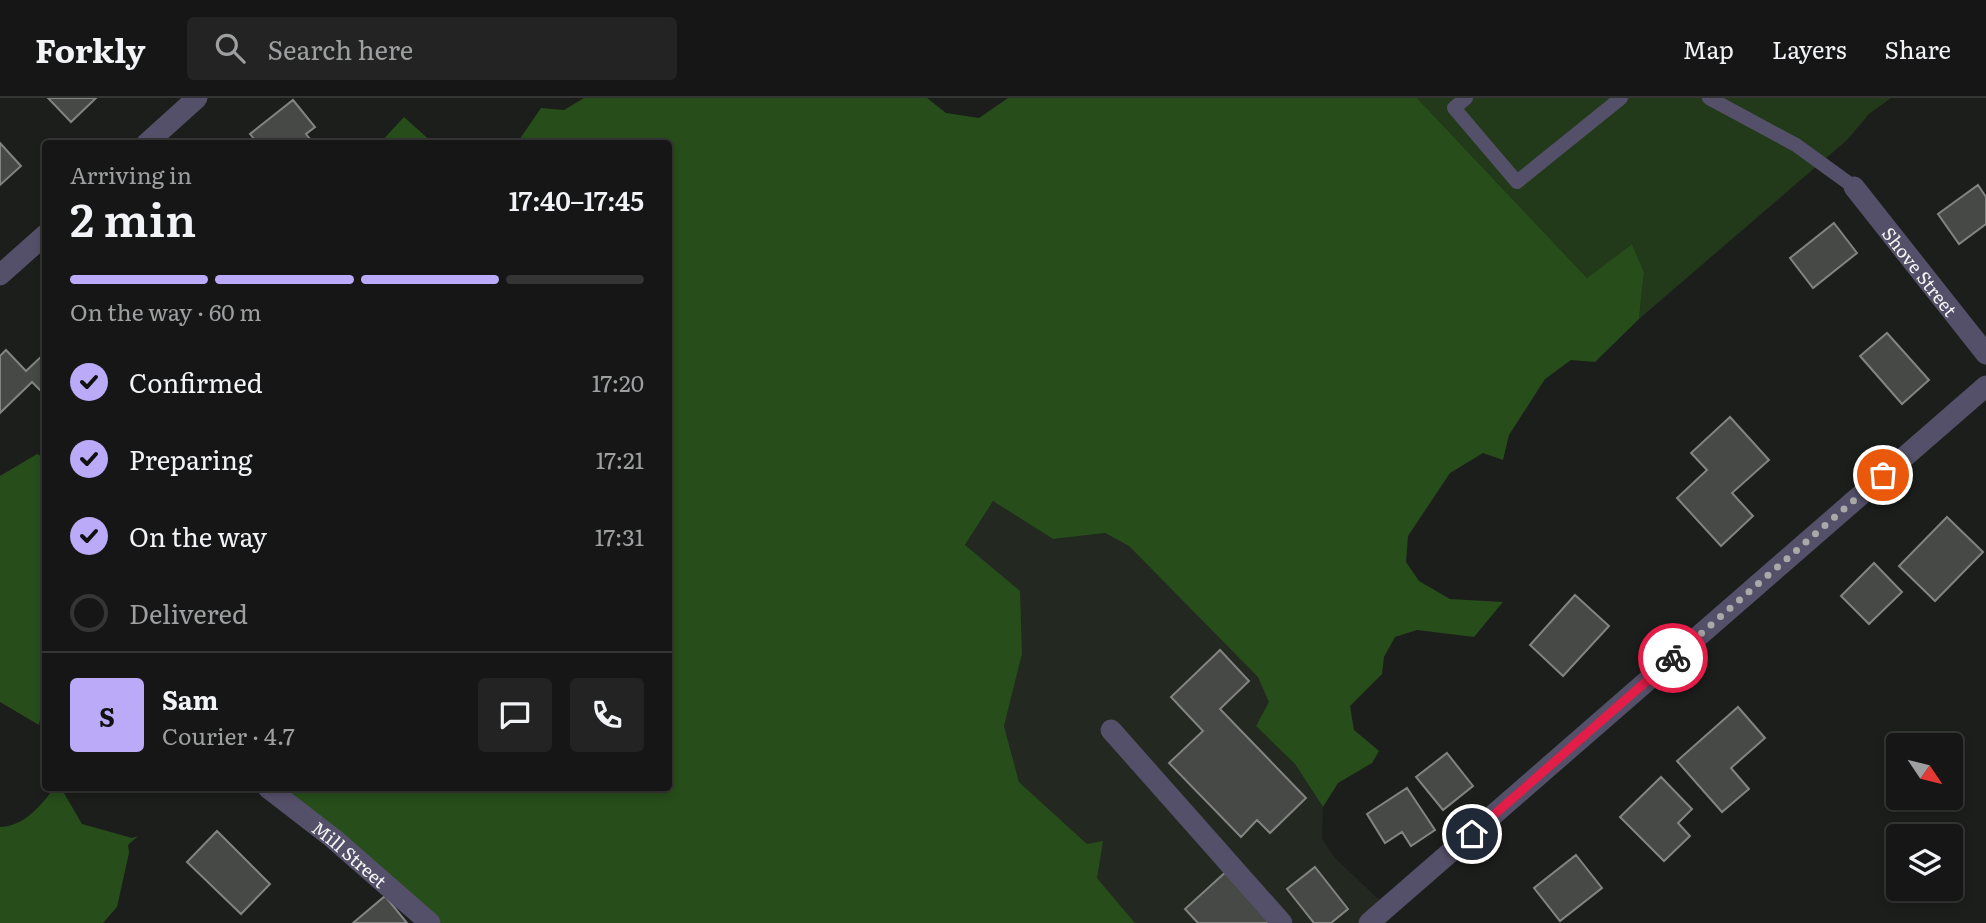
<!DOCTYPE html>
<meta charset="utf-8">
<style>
:root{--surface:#151615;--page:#222322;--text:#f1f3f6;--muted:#9d9fa0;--line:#343534;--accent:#baaaf7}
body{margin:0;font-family:Literata,serif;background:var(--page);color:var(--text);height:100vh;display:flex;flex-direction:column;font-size:26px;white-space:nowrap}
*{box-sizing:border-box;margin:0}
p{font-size:23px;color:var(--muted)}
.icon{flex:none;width:38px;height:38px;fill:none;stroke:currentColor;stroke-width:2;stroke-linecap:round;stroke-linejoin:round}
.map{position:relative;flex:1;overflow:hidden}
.panel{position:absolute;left:42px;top:42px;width:630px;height:651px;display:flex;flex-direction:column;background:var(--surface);border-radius:7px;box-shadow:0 4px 10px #0003,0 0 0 2px var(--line)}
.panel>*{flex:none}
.needle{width:46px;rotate:125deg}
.controls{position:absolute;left:1886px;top:635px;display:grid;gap:14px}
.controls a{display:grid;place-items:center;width:77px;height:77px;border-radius:7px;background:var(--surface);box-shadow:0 4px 10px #0003,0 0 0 2px var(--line);font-size:35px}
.pin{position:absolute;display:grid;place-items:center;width:60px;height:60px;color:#fff;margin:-30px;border:4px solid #fff;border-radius:50%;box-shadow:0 2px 7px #0007}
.courier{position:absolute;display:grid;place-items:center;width:70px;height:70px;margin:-35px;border:5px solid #e11d48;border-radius:50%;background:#fff;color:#222;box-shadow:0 2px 9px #0007}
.summary em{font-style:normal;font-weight:600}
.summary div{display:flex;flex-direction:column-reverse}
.summary{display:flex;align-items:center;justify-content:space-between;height:119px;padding:0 28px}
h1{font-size:46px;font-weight:600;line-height:52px}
.bar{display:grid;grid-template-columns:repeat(4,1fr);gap:10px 7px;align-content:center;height:84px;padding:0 28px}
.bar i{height:9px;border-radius:5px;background:var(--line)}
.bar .active{background:var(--accent)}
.bar p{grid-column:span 4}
.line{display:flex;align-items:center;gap:18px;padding:0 28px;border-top:2px solid var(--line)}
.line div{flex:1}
.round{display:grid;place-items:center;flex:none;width:74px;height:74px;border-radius:7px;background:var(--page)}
ol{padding:0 28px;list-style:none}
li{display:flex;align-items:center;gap:21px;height:77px}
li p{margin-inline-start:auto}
li .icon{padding:7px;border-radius:50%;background:var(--accent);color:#111;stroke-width:4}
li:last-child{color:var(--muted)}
li i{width:38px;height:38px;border:4px solid var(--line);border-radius:50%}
header{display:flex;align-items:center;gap:42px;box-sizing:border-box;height:98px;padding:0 35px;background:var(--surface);border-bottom:2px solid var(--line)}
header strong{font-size:33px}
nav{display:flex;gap:38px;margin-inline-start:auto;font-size:24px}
.search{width:490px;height:63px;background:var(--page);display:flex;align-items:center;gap:18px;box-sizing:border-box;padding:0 24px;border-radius:7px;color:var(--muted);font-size:26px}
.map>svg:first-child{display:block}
</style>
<header>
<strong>Forkly</strong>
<div class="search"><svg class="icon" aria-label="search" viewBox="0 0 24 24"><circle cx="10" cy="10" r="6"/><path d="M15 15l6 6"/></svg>Search here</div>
<nav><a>Map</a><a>Layers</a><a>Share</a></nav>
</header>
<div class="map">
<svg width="1986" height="825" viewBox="0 0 1986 825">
<rect width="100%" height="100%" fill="#1c1e1c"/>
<path fill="#232821" d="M993 402 1053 441 1105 435 1129 448 1259 579 1270 604 1256 628 1295 666 1323 709 1322 741 1336 761 1392 814 1384 825H1135L1097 780 1087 746 1019 684 1004 628 1022 556 965 448Z"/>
<path fill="#223a1a" d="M1417 0H1891L1869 16 1847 42 1639 221 1644 174 1632 146 1587 180Z"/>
<path fill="#274d1b" d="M584 0H927L946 15 979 20 1008 0H1417L1587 180 1632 146 1644 174 1639 221 1595 264 1571 262 1545 281 1509 337 1503 362 1483 355 1450 375 1408 438 1406 464 1419 483 1450 501 1503 504 1474 539 1417 532 1395 539 1384 559 1382 576 1350 608 1354 632 1379 653 1372 665 1338 685 1323 709 1295 666 1256 628 1269 604 1258 579 1129 448 1105 435 1053 441 993 403 965 447 1020 493 1022 556 1004 628 1019 684 1087 746 1103 743 1097 780 1135 825H428L272 690H668V46L517 45 541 10 564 12Z
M404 19 433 45H380Z
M37 356 46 360V589L39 627 0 604V378Z
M54 690H61L82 726 132 740 138 738 128 747 129 755 117 809 103 825H0V729C23 729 42 707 54 690Z"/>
<path fill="#474946" stroke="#828481" stroke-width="2" d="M48 0H96L71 24Z
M293 2 315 29 306 36 314 46H258L250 36Z
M0 45 21 68 0 87Z
M1978 87 1986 99V126L1959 146 1938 116Z
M1834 125 1857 155 1813 190 1790 160Z
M1887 235 1929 282 1902 306 1860 258Z
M6 252 26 273 46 254V298L32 284 0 315V258Z
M1730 319 1769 362 1732 395 1753 418 1721 448 1677 400 1707 372 1691 355Z
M1947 419 1983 454 1935 503 1899 468Z
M1874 465 1902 494 1869 526 1841 498Z
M1575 497 1609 528 1563 578 1530 547Z
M1220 552 1249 583 1220 611 1306 700 1270 735 1257 722 1241 739 1169 665 1203 633 1171 599Z
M1738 609 1765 640 1731 670 1749 691 1722 714 1677 663Z
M1447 655 1473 688 1443 712 1416 679Z
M1661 679 1692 711 1678 725 1690 738 1664 763 1620 719Z
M1407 690 1435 732 1411 748 1402 734 1385 745 1367 716Z
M217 733 270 786 241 816 187 764Z
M1576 757 1602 790 1560 823 1534 790Z
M1315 769 1348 811 1331 825H1314L1287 791Z
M1229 771 1274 825H1198L1185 811Z
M385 798 407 825H353Z"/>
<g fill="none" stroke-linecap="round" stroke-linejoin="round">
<path stroke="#555069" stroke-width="14" d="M1466 0 1454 10 1517 84 1621 0
M1709 0 1796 47 1854 89"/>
<g stroke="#555069" stroke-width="21">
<path d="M146 46 197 0"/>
<path id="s1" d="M1854 89 1986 256"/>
<path d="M0 177 46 136"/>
<path d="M1111 632 1282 825"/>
<path id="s2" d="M268 690 334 741 430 825"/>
<path d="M1369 825 1986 288"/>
</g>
</g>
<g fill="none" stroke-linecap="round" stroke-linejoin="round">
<path stroke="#a8aaa8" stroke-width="7" stroke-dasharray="0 12.6" d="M1673 560 1883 377"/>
<path stroke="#e11d48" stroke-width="9" d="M1472 736 1673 560"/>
</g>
<g text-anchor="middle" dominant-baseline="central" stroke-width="5" stroke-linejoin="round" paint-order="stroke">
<g font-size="18" fill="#f4f5f3" stroke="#070807">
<text stroke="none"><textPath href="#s1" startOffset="107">Shove Street</textPath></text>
<text stroke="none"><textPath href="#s2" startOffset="105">Mill Street</textPath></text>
</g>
</g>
</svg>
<div class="controls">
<a><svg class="needle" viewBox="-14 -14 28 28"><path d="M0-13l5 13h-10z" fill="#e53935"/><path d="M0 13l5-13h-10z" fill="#9d9fa0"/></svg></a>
<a><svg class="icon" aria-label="layers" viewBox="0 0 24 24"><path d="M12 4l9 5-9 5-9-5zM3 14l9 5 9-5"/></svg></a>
</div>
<div class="pin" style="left:1883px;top:377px;background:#ea580c"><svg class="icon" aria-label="bag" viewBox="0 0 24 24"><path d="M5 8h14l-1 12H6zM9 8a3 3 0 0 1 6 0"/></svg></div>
<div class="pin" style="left:1472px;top:736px;background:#1f2937"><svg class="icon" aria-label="home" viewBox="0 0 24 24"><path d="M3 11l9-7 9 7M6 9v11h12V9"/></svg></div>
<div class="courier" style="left:1673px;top:560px"><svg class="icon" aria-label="bike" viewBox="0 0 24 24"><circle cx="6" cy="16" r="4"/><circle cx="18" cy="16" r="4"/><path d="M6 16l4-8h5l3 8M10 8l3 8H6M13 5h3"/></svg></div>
<section class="panel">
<div class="summary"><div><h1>2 min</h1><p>Arriving in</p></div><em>17:40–17:45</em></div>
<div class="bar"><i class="active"></i><i class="active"></i><i class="active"></i><i></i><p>On the way · 60 m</p></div>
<ol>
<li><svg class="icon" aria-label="check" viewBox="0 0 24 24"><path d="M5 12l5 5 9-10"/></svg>Confirmed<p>17:20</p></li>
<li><svg class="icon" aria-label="check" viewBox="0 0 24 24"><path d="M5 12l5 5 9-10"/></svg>Preparing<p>17:21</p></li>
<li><svg class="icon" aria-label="check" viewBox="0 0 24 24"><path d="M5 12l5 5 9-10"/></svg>On the way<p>17:31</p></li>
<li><i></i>Delivered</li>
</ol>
<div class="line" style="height:126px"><b class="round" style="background:var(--accent);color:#111">S</b><div><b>Sam</b><p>Courier · 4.7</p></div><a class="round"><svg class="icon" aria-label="chat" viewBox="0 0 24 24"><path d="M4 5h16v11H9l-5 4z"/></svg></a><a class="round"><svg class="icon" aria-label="phone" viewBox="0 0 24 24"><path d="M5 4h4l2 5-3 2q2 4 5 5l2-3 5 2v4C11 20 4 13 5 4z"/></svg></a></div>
</section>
</div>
